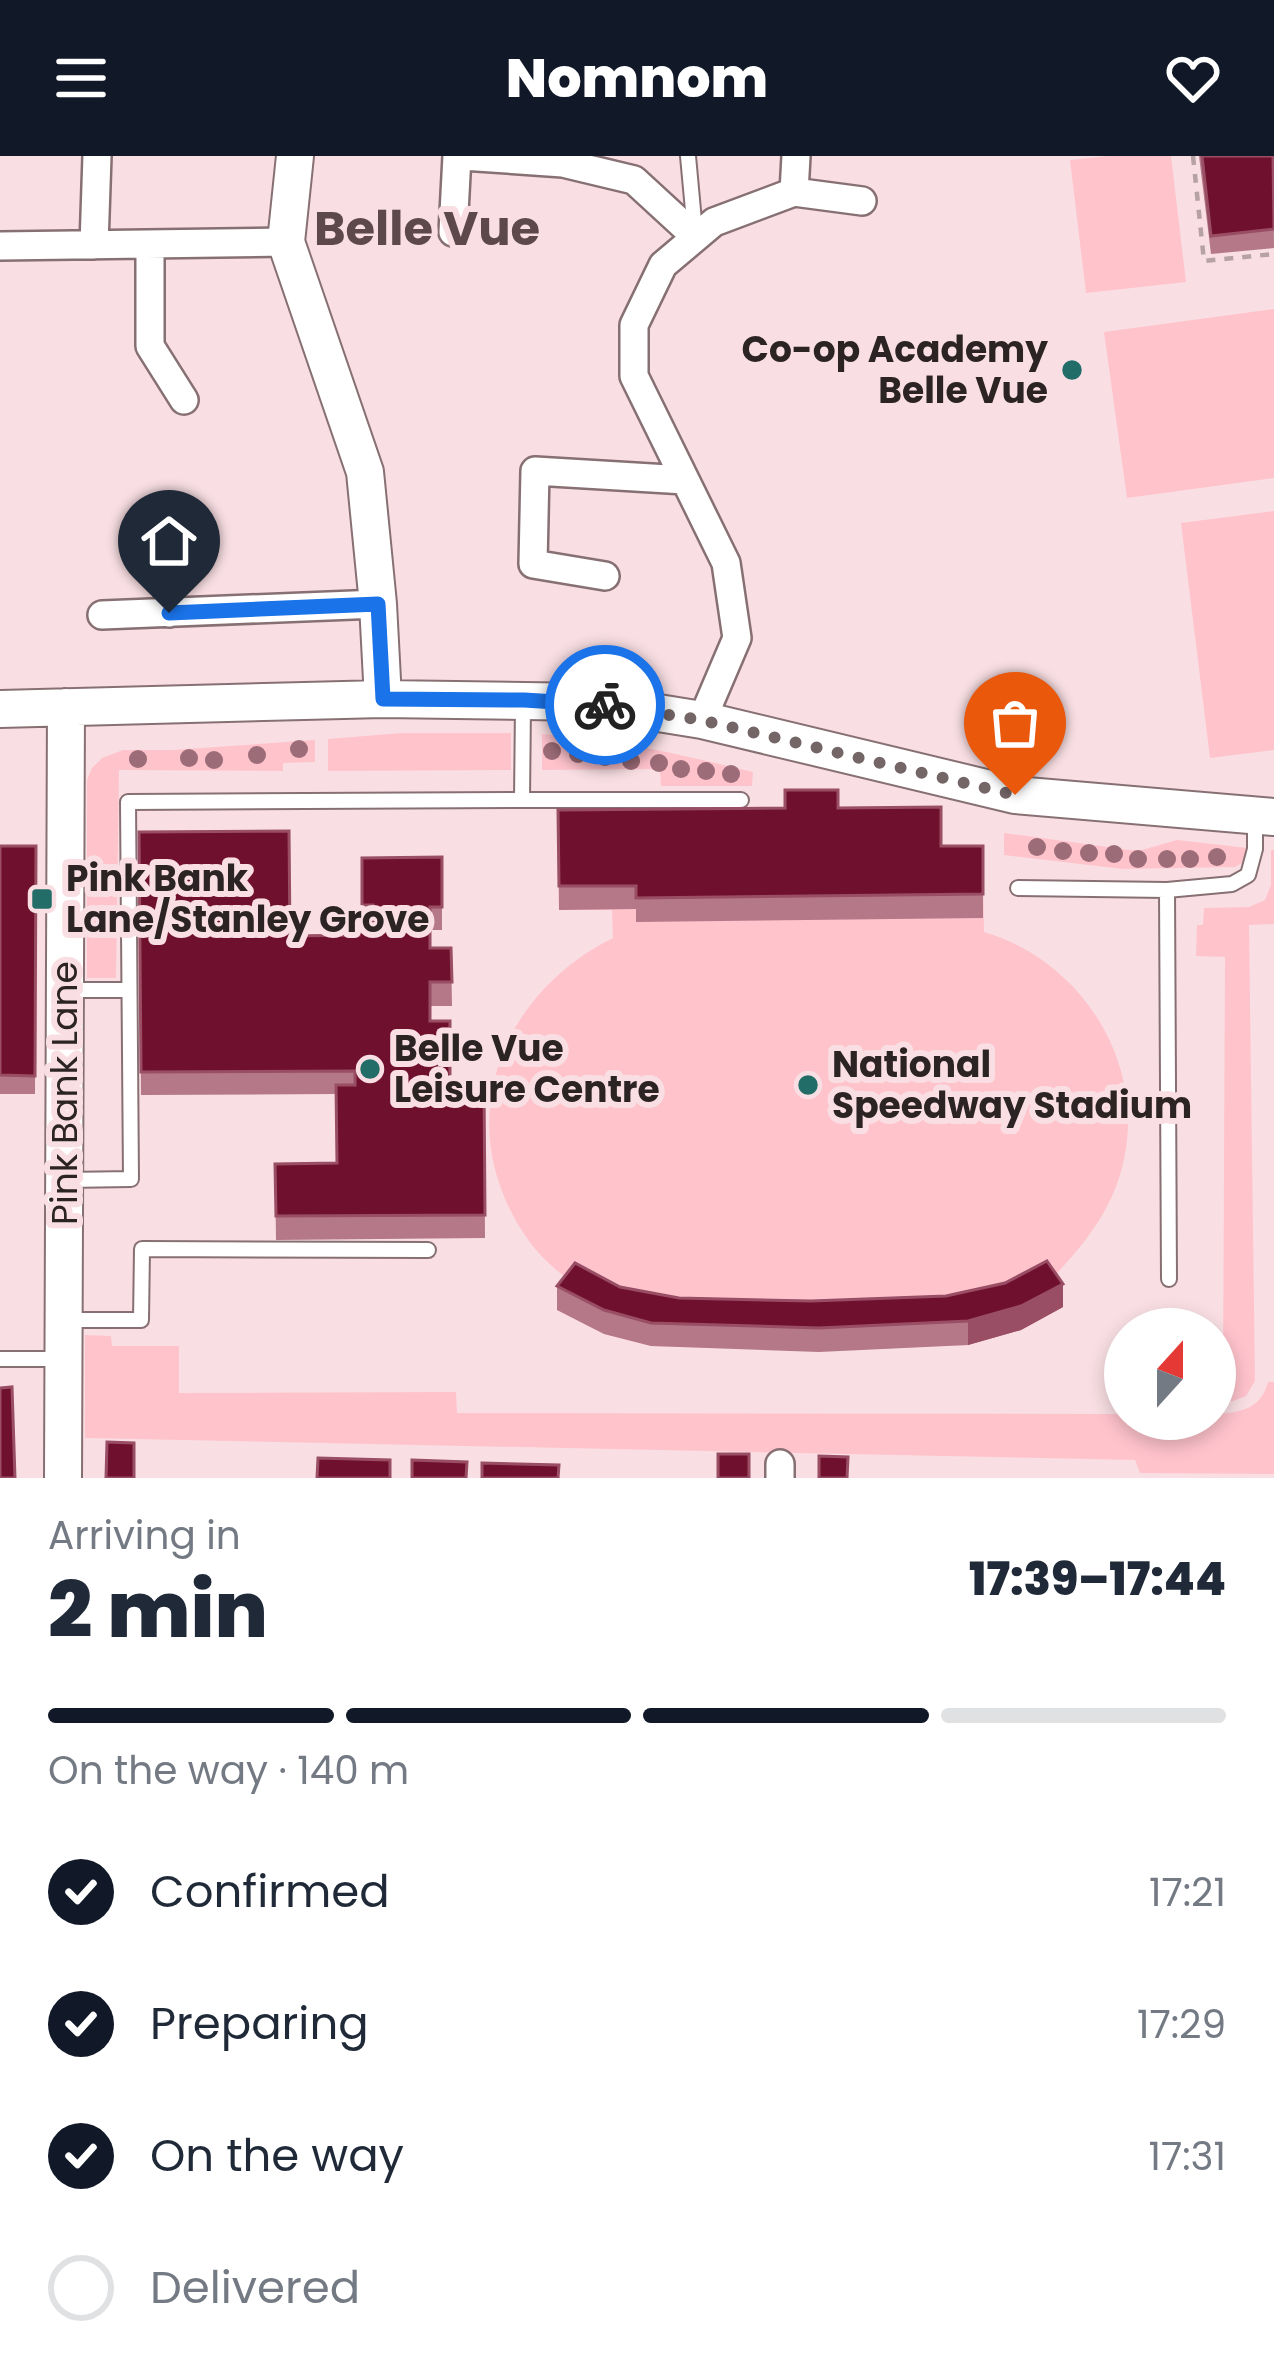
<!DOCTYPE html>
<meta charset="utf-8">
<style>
:root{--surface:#fff;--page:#f2f2f3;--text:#1f2937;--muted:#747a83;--line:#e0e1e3;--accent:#111827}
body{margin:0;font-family:Poppins,sans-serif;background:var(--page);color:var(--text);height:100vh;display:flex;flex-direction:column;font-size:45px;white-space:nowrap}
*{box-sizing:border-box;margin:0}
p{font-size:39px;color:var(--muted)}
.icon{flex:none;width:66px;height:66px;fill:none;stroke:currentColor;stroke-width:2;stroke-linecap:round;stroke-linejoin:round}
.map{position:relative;height:1322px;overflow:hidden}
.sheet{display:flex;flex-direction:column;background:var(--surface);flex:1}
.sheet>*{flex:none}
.needle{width:78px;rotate:21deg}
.tools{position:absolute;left:1104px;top:1152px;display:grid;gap:24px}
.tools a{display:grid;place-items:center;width:132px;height:132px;border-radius:50%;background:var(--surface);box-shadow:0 6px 18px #0003;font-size:60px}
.pin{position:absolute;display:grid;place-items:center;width:102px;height:102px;color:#fff;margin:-123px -51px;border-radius:50% 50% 50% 0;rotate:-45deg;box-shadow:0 0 12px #0007}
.pin .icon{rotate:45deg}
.courier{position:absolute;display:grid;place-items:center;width:120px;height:120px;margin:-60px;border:9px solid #1a73e8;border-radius:50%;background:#fff;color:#222;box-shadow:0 3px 15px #0007}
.summary em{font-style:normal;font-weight:800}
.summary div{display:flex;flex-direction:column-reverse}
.summary{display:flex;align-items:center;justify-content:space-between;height:204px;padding:0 48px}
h1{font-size:78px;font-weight:800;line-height:90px}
.bar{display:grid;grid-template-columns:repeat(4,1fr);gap:18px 12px;align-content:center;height:144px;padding:0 48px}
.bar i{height:15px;border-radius:9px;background:var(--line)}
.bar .selected{background:var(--accent)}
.bar p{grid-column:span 4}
ol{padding:0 48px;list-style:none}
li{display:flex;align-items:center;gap:36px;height:132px}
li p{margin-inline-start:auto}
li .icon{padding:12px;border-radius:50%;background:var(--accent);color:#fff;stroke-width:4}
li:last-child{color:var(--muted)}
li i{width:66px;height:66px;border:6px solid var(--line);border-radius:50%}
header{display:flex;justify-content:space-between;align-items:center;height:156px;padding:0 48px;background:var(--accent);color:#fff;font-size:54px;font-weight:800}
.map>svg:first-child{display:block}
</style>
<header><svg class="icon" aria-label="menu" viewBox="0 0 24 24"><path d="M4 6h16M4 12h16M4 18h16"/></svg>Nomnom<svg class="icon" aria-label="heart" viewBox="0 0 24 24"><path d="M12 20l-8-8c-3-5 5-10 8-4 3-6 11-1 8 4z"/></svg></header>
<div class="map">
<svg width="1274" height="1322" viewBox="0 0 1274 1322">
<rect width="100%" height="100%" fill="#f9dfe3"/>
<path fill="#ffc3cc" d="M1108 0H1171L1186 126 1086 137 1070 4Z
M1274 153V322L1127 342 1104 176Z
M1274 355V594L1210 602 1181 367Z
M402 577H511V614L328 615V583Z
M542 578C615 583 683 599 753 616L752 630H661L660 613 542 614Z
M315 584V606L283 607V615L119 614 116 822H87V624L92 612 102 602 123 594H173Z
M1004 677 1130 694H1142L1177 684 1248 692 1242 707 1235 711 1123 713 1004 699Z
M558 678 942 714H983L984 776C1087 806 1153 918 1119 1022 1105 1065 1077 1096 1047 1128L1063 1151 1021 1174 968 1189 819 1195 651 1190 604 1178 557 1154 575 1130C559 1116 541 1102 529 1085 449 974 496 840 613 782L612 754H559Z
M1271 694H1274V768L1249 769 1255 1225 1246 1240 1233 1245 1215 1246V1236L1219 1234 1223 1221 1225 801 1196 800 1197 769H1203L1204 752 1249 751 1265 744 1271 729Z
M85 1179 111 1180 112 1190H179V1237L456 1236 457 1257 1125 1258V1263H1215V1258C1240 1257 1261 1253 1268 1226H1274V1318L1140 1317 1135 1304 85 1282Z"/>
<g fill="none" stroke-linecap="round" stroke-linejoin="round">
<defs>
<path id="lane" d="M688 0 695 76
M522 644H741
M1018 732 1167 734 1232 728 1248 719 1255 693V660
M1167 734 1169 1123
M67 834H128
M66 1024 131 1023 128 646 522 644 523 549
M67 1164H141L142 1093 428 1094
M0 1203H61"/>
<path id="street" d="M462 0 563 7 634 24 696 81
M794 36 796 0
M453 76 457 0
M150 88V190L184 244
M94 89 97 0
M0 90 286 86
M166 358 169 457
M605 420 533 408 535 315 685 324
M102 459 378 448
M702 564 737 482 726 407 634 220V169L663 109 714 66 794 36 862 45
M780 1322V1308"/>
<path id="secondary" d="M295 0 286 86 365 316 378 448 383 543
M0 553 383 543 590 546 702 564 1015 639 1274 661
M63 1322 66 551"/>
</defs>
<use href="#lane" stroke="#877073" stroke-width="18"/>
<use href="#street" stroke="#877073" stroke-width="32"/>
<use href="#secondary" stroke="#877073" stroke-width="40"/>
<path stroke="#b6a1a4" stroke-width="4.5" stroke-dasharray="9 9" stroke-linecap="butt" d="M1193 0 1204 105 1274 98"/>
<use href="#lane" stroke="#fff" stroke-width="14"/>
<use href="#street" stroke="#fff" stroke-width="27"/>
<use href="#secondary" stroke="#fff" stroke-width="36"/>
</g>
<g fill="#9c6c78">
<circle cx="299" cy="593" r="9"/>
<circle cx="552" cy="595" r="9"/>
<circle cx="578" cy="598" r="9"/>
<circle cx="257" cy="599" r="9"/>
<circle cx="605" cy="601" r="9"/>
<circle cx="189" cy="602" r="9"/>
<circle cx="138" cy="603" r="9"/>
<circle cx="214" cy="604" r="9"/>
<circle cx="631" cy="605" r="9"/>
<circle cx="659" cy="607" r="9"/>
<circle cx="681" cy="613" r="9"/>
<circle cx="706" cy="615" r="9"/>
<circle cx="731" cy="618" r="9"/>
<circle cx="1037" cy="691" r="9"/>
<circle cx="1063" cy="695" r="9"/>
<circle cx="1089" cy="697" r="9"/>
<circle cx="1114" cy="698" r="9"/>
<circle cx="1217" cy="701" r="9"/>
<circle cx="1138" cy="703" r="9"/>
<circle cx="1167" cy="703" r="9"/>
<circle cx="1190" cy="703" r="9"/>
</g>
<path fill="#b47889" d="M1199 0H1273L1274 92 1211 98Z
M838 652 941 690H983V762L636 766V753L559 754 558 654Z
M139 676 290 780 359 779 362 772V702L442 701V774H430V792H451L452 850H430V865L450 928H484L485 1082 276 1084 275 1008 337 1007 336 938 141 939Z
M0 690H36L35 938H0Z
M557 1130 620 1131 679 1142 1063 1151 1021 1174 968 1189 819 1196 651 1190 604 1178 557 1154Z"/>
<path fill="#994e65" d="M1063 1128V1151L1021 1174 968 1189V1165Z"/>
<path fill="#70102f" stroke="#994e65" stroke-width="3" d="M1202 0H1273L1274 73 1211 80Z
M785 634H838V652L941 651V690H983V738L636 742V730H559L558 654 785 652Z
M289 675 290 780 359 779V772H373V749H362V702L442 701V751H430V792H451L452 826H430V865H450V928H484L485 1059 276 1060 275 1008 337 1007 336 929H355V915L141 916 139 676Z
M0 690H36L35 920 0 919Z
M1047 1105 1063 1128 1021 1150 968 1165 819 1172 651 1167 604 1154 557 1130 575 1107 620 1131 679 1142 811 1145 946 1140 1005 1127Z
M12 1231 15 1322H0V1232Z
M107 1286 134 1287V1322H106Z
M718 1298H749V1322H718Z
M819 1300 848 1301 847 1322H819Z
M318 1302 390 1304V1322H317Z
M412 1304 467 1306 466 1322H412Z
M482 1307 559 1309 558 1322H482Z"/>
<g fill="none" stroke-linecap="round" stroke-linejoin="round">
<path stroke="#746567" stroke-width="12" stroke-dasharray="0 21.6" d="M605 549 701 564 1015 639"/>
<path stroke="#1a73e8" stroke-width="15" d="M169 457 378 448 383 543 524 544 605 549"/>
</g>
<g fill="#226d67" stroke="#f9dfe3" stroke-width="4.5">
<circle cx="1072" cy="214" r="12"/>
<rect x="30" y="731" width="24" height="24" rx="6"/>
<circle cx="370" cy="913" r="12"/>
<circle cx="808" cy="929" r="12"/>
</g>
<g text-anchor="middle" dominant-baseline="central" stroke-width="12" stroke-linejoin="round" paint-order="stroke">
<g font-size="36" font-weight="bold" fill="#2c2324" stroke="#f9dfe3" text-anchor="start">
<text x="1048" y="193" text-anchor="end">Co-op Academy<tspan x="1048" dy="41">Belle Vue</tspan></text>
<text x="66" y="722">Pink Bank<tspan x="66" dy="41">Lane/Stanley Grove</tspan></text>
<text x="394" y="892">Belle Vue<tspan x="394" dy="41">Leisure Centre</tspan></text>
<text x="832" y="908">National<tspan x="832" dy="41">Speedway Stadium</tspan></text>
</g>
<g font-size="36" fill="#2c2324" stroke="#f9dfe3">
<text transform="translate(64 937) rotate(-90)">Pink Bank Lane</text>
</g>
<g font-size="48" font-weight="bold" fill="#5d484b" stroke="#f9dfe3">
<text x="427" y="72">Belle Vue</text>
</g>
</g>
</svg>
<div class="tools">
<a><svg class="needle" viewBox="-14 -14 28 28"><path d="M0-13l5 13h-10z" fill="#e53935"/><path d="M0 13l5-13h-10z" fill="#747a83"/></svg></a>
</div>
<div class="pin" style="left:1015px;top:639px;background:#ea580c"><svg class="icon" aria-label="bag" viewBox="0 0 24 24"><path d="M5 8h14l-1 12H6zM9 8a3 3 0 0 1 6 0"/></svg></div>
<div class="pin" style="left:169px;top:457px;background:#1f2937"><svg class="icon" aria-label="home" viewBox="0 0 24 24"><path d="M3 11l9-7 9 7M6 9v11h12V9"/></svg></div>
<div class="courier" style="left:605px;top:549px"><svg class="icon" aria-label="bike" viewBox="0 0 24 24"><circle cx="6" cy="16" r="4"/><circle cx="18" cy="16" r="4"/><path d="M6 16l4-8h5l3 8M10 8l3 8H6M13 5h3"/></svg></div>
</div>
<section class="sheet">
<div class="summary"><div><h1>2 min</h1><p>Arriving in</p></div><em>17:39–17:44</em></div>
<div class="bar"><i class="selected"></i><i class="selected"></i><i class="selected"></i><i></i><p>On the way · 140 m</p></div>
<ol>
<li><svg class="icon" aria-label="check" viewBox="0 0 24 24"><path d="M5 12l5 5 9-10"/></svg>Confirmed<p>17:21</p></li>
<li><svg class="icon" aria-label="check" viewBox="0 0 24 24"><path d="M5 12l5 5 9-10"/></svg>Preparing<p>17:29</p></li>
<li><svg class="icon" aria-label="check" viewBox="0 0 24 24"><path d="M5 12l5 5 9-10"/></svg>On the way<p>17:31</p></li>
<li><i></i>Delivered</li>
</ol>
</section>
